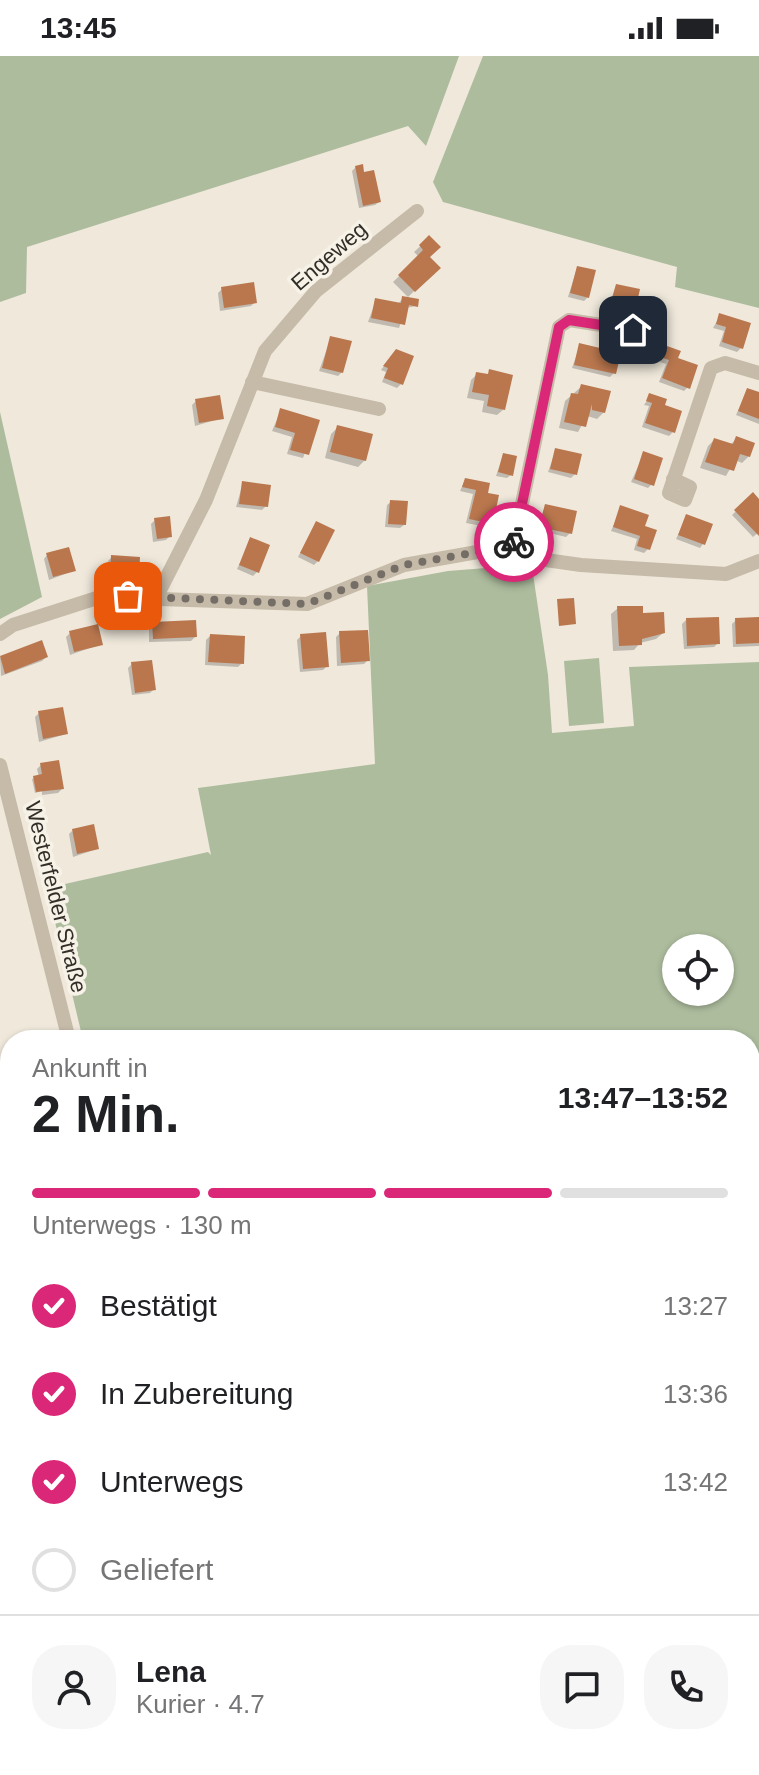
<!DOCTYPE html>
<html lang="de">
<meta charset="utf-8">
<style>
:root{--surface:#fff;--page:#f6f6f6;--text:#202124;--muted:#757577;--line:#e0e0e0;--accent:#db2777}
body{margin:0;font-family:Arial,sans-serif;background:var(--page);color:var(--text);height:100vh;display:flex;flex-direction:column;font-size:30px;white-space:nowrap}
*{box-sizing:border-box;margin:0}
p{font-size:26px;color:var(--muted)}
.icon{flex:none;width:44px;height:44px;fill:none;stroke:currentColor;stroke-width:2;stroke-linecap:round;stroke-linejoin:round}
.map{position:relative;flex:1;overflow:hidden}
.sheet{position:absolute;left:0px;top:974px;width:760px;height:746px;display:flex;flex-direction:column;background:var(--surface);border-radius:32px 32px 0 0;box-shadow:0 2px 6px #0004}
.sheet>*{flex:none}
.fabs{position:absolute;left:662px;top:878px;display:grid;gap:16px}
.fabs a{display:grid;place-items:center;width:72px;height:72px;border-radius:50%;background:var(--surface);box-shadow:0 2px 6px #0004;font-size:40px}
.pin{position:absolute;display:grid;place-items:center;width:68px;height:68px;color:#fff;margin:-34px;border-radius:16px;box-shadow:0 4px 12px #0006}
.courier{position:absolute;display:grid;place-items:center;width:80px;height:80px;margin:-40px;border:6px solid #db2777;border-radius:50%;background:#fff;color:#222;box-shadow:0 2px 10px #0007}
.head em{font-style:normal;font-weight:700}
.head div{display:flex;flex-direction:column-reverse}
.head{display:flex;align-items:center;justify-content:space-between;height:136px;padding:0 32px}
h1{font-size:52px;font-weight:700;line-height:60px}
.bar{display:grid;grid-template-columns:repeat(4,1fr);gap:12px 8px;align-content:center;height:96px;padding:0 32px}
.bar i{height:10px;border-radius:6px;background:var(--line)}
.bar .selected{background:var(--accent)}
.bar p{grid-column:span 4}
.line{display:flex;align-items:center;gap:20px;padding:0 32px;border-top:2px solid var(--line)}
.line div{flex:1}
.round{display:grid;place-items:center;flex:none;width:84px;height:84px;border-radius:32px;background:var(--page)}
ol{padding:0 32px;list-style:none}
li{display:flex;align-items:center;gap:24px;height:88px}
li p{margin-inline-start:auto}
li .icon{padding:8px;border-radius:50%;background:var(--accent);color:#fff;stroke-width:4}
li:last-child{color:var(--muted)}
li i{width:44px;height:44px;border:4px solid var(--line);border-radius:50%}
.status{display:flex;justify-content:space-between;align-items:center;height:56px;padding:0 40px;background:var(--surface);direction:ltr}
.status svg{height:22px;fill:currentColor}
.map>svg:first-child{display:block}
</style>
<div class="status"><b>13:45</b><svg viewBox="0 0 49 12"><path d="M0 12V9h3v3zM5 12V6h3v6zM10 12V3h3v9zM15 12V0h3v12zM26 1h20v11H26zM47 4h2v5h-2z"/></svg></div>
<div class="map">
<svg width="759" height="1719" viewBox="0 0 759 1719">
<rect width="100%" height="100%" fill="#efe8db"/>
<path fill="#adbc9d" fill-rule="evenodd" d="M0 0H459L426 90 408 70 27 191 26 237 0 246Z
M483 0H759V252L675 231 677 211 443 146 433 126Z
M0 356 42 541 0 563Z
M486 512 533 518 548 619 552 677 634 670 629 611 759 606V1087L750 1088V984H83L47 832 208 796 211 799 198 732 375 708 367 530 448 515ZM676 892H720V936H676Z
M599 602 604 667 569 670 564 605Z
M0 1315 10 1323V1691L0 1682Z
M750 1696 756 1697 750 1719H292L294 1710H750Z
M30 1710H292L289 1719H40Z"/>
<path fill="#0003" d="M356 111 379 146 375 149 359 152 352 115Z
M429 182 428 201 438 212 408 241 393 226 419 201 414 196Z
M577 212 588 241 584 245 568 241Z
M616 230 634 250 630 254 609 249Z
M222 233 255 246 251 250 220 255 218 237Z
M403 242 416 250 406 252 399 272 368 266 376 244 398 248Z
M720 260 741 292 737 296 719 290 724 275 713 272Z
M331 282 342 316 338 320 319 315Z
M580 289 614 317 610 321 572 312Z
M668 292 688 331 684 335 659 326 666 308 660 306Z
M392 299 401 328 397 332 382 326 386 316 381 314Z
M490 316 504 353 497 359 482 356 484 345 467 342 471 324 477 318 486 320Z
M582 330 604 356 597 363 587 360 578 376 559 372 565 345Z
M747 334 759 338V368L736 359Z
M650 340 663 351 673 376 669 380 642 371 649 350 644 349Z
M196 345 222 362 195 370 192 349Z
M281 354 317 365 303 402 287 398 292 381 272 375Z
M337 372 365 404 358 411 325 402 331 378Z
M737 382 749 400 742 407 735 404 726 420 700 412 708 390 714 384 730 389Z
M556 394 575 418 571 422 548 416Z
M644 397 652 428 648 432 631 426Z
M503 399 511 419 507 422 496 420Z
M465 424 486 438 491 467 487 471 466 467 473 438 460 435Z
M243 427 266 450 262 454 236 451Z
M753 439 759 445V476L753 481 732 459Z
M391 446 404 469 400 472 385 471 387 449Z
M545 450 570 477 566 481 537 474Z
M621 452 643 471 648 493 644 497 634 494 637 483 611 475Z
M687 460 703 488 700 492 676 483Z
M155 464 170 480 166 484 153 486 151 468Z
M316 467 318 505 314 509 298 501Z
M251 484 257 516 253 520 237 513Z
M47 499 73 515 49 524 44 503Z
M112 501 137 523 133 527 107 525 108 505Z
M618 552 641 559 663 577 656 583 640 587 634 594 613 595 611 558Z
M759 563V590L733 591 732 568 736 564Z
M686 564 718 587 714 591 684 593 682 568Z
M153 568 195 581 191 585 149 586V572Z
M70 577 101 588 70 599 66 581Z
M340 577 368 604 364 608 337 610 336 581Z
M210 580 242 607 238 611 205 609 206 584Z
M301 580 327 610 323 614 300 616 297 584Z
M40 587 46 601 42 605 1 620 0 602Z
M132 608 154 633 150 637 132 639 128 612Z
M39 657 66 678 39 686 35 661Z
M41 709 62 733 58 737 42 739V735L35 737 32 723 39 721 37 713Z
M72 775 97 793 73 801 69 778Z
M10 1218V1258L0 1244V1221Z"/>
<path fill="#ba774e" d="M363 108 364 116 374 114 381 146 363 150 355 110Z
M429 179 441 191 430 201 441 212 415 236 398 219 423 194 419 189Z
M577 210 596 214 589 242 570 237Z
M254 226 257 247 224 252 221 231Z
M616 228 640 233 636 251 611 246Z
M402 240 419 243 418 251 409 249 405 269 371 262 375 242 401 247Z
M719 257 751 267 743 293 722 286 726 271 716 268Z
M330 280 352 285 343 317 322 312Z
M579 287 621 297 616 318 574 309Z
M667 290 681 295 678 302 698 309 690 333 662 322 669 304 663 302Z
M396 293 414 300 403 329 384 322 388 312 383 310Z
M489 313 513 319 505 354 487 350 489 339 472 336 476 316 488 318Z
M581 328 611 335 605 357 592 354V348L586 371 564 366 571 337 578 338Z
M747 332 759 336V363L738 355Z
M649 337 667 343 665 349 682 355 675 377 645 367 652 347 646 345Z
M220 339 224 363 199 367 195 343Z
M280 352 320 364 309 399 290 394 295 377 275 371Z
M337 369 373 378 366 405 330 396Z
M736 380 755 387 750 401 740 398 734 415 705 406 714 382 733 388Z
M555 392 582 398 577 419 550 413Z
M643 395 663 402 654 430 634 423Z
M503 397 517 400 513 420 498 416Z
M465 422 490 427 488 437 499 439 493 468 469 463 476 434 462 431Z
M242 425 271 429 268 451 239 448Z
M753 436 759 443V480L734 454Z
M390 444 408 445 406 469 388 468Z
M545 448 577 455 572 478 539 471Z
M620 449 649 459 645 470 657 474 650 494 637 490 640 480 613 471Z
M686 458 713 468 705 489 678 479Z
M170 460 172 481 157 483 154 462Z
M316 465 335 474 319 506 300 497Z
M250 481 270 489 259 517 239 509Z
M69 491 76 515 53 521 46 497Z
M111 499 140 501 139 524 110 522Z
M574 542 576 568 559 570 557 543Z
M617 550H643V557L664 556 665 577 642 583V589L619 590Z
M719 561 720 588 687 590 686 562Z
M759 561V587L736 588 735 562Z
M196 564 197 581 153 583 152 566Z
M98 568 103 589 74 596 69 575Z
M368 574 370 605 341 607 339 575Z
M326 576 329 611 303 613 300 578Z
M210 578 245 580 244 608 208 606Z
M42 584 48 601 5 618 0 600Z
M152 604 156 634 135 637 131 606Z
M63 651 68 678 43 683 38 655Z
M59 704 64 733 36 736 33 720 42 718 40 707Z
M94 768 99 793 77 798 72 773Z
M10 1216V1249L3 1240 0 1242V1219Z
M2 1266 10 1274V1280L0 1284Z"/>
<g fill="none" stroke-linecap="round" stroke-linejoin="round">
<path stroke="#c6baa8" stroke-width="14" d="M252 326 379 353
M673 423 690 431 685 444 669 437 711 312 725 307 759 317
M511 500 559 271 569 264 633 274
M157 540 206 444 265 295 316 235 417 155
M0 578 13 569 100 541 307 548 404 509 483 495 581 509 726 518 759 505
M0 709 69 984
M750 1168 759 1167
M0 1200 10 1197"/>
</g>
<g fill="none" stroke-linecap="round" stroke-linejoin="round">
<path stroke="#756e67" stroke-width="8" stroke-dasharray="0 14.4" d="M128 540 307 548 404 509 483 495 511 500 514 486"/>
<path stroke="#db2777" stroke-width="10" d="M514 486 559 271 569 264 633 274"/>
</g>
<g text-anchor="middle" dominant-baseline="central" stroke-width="7" stroke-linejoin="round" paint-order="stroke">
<g font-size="22" fill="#332d28" stroke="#f7f2e7">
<text transform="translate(329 200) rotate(-41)">Engeweg</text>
<text transform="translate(56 841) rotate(76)">Westerfelder Straße</text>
</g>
</g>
</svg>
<div class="fabs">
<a><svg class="icon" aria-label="locate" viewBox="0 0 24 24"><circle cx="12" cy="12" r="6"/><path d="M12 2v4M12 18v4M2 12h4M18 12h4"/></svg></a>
</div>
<div class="pin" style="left:128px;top:540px;background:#ea580c"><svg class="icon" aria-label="bag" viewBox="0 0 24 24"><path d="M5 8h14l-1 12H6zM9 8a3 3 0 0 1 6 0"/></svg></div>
<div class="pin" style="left:633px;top:274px;background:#1f2937"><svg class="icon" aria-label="home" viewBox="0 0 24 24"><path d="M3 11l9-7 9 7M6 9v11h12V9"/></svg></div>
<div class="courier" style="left:514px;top:486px"><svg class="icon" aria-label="bike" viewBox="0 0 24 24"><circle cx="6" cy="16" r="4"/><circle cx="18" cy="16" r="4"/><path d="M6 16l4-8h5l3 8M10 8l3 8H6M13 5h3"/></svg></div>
<section class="sheet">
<div class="head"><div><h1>2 Min.</h1><p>Ankunft in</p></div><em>13:47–13:52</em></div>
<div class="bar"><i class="selected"></i><i class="selected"></i><i class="selected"></i><i></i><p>Unterwegs · 130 m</p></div>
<ol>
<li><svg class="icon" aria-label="check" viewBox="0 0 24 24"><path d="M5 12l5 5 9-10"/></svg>Bestätigt<p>13:27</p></li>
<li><svg class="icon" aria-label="check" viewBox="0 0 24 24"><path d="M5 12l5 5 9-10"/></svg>In Zubereitung<p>13:36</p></li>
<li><svg class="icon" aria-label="check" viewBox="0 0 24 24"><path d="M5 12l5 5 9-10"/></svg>Unterwegs<p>13:42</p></li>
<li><i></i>Geliefert</li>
</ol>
<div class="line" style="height:144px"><a class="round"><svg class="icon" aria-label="person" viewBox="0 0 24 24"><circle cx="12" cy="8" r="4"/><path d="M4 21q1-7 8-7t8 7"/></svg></a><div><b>Lena</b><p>Kurier · 4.7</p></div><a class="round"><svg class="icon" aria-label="chat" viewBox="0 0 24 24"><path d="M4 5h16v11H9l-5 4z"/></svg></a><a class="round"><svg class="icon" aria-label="phone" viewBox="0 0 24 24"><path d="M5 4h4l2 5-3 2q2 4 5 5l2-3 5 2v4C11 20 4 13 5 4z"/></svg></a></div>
</section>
</div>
